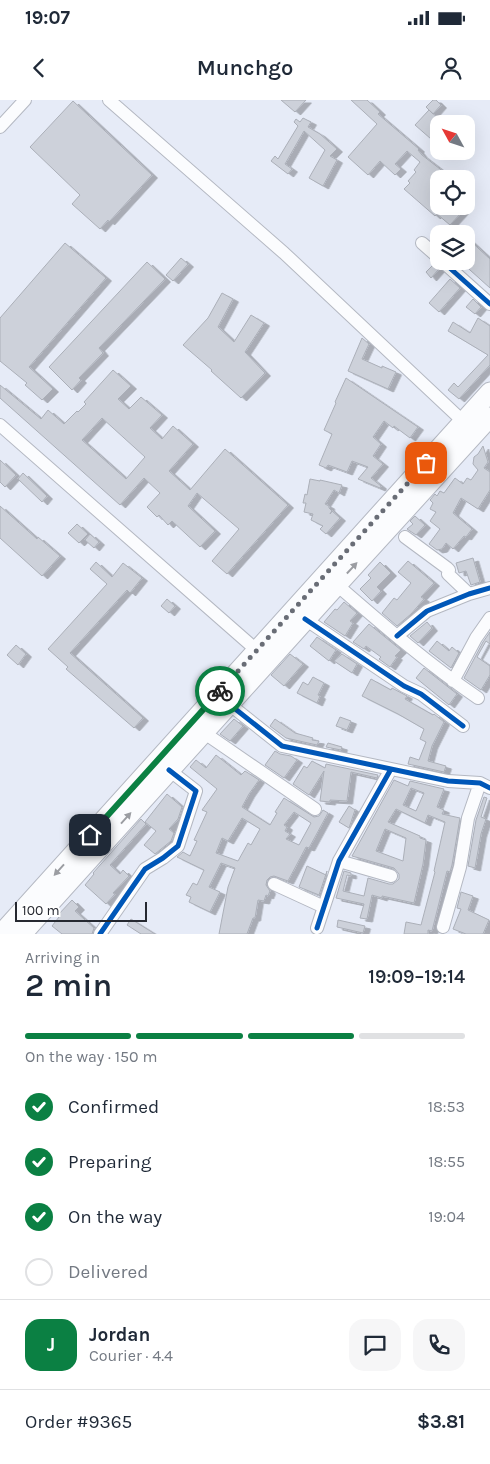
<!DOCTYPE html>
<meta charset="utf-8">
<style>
:root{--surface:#fff;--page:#f6f6f7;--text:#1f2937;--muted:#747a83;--line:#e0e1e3;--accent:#0b8043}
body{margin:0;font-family:Karla,sans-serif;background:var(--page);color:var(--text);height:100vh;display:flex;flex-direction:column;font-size:19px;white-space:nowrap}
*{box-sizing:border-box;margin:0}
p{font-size:16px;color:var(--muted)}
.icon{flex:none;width:28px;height:28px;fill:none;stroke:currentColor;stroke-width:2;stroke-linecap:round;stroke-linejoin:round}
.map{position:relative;height:834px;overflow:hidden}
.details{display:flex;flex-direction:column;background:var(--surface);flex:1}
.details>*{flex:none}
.needle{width:32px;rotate:310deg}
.buttons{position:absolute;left:430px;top:15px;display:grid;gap:10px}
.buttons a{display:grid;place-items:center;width:45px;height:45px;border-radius:10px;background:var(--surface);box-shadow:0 5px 20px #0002;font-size:25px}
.scale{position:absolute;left:15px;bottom:12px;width:132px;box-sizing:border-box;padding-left:5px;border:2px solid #262931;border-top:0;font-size:14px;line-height:18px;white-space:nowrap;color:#262931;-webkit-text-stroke:4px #fff;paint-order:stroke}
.pin{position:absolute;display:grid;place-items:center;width:42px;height:42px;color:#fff;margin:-21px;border-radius:10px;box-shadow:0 2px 8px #0006}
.courier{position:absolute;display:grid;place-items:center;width:50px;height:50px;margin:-25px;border:4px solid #0b8043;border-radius:50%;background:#fff;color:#222;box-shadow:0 1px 6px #0007}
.summary em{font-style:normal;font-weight:600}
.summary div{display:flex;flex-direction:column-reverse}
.summary{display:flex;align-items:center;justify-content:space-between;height:85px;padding:0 25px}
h1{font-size:32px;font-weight:600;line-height:38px}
.bar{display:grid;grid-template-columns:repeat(4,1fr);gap:8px 5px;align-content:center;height:60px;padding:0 25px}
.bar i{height:6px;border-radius:4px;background:var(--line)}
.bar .active{background:var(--accent)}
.bar p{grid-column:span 4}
.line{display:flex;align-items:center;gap:12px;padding:0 25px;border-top:1px solid var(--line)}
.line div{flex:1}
.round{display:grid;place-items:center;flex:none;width:52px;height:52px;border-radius:15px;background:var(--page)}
ol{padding:0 25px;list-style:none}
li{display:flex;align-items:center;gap:15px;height:55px}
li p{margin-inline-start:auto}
li .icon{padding:5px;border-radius:50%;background:var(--accent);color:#fff;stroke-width:4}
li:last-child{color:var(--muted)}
li i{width:28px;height:28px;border:2px solid var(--line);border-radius:50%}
.status{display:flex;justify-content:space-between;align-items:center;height:35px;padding:0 25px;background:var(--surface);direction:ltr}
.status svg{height:14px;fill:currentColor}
header{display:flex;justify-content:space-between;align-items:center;height:65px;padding:0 25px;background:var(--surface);font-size:22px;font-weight:600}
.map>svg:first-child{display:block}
</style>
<div class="status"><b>19:07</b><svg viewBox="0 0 49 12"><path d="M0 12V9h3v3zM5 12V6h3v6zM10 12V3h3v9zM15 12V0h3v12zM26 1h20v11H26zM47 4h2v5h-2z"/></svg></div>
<header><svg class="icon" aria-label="back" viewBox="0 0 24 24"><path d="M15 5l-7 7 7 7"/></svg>Munchgo<svg class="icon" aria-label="person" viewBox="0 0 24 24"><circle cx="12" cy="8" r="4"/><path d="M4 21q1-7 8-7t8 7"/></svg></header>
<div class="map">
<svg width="490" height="834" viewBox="0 0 490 834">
<defs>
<filter id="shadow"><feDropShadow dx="5.5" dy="3" stdDeviation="0" flood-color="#0004"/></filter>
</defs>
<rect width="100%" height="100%" fill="#e6ebf7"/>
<path fill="#cdd1da" stroke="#abafb8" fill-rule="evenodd" filter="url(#shadow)" d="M281 0H306L295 12Z
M351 0H367L380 12 378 14 419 49 418 50 422 55 453 79H439V106H458L463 111 450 125 437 114 435 116 404 89 410 83 408 81 416 72 414 70 420 62 407 51 395 64 401 69 395 75 380 61 368 75 348 57 377 24Z
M433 0H436L441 5 433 14 426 7Z
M73 1 152 75 109 122 108 120 100 129 72 104 80 95 30 47Z
M429 10 439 19V46L415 25Z
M303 18 311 22 308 27 320 34 337 49 330 56 337 60 323 86 309 78 325 50 304 31 285 64 292 69 288 74 271 61 275 56 278 59 298 26 294 22 296 19 300 22Z
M466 137 490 159V188L460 161H466Z
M65 143 106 178 29 267 53 289 42 300 25 285 27 283 0 261V218Z
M181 158 188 164 173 181 166 175Z
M147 162 165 179 99 248 103 253 79 278 81 280 72 290 49 267Z
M434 164 439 169 431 178 426 172Z
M450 179 460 188 439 212 429 203Z
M222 193 233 199 218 227 234 242 251 215 264 223 245 252 265 273 241 298 211 271 212 270 183 245 208 218Z
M473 199 481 207 475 214 466 207Z
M478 218 490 226V265L459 299 448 290 454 283 458 287 488 255 448 231 453 222 470 233Z
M362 238 369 244 362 259 382 268V266L396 272 388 289 348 271Z
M113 270 131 286 118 299 129 309 141 297 162 315 150 328 162 339 173 326 193 344 169 371 190 390 225 349 288 405 227 474 212 461 239 429 197 393 188 406 215 431 200 447 172 421 168 425 159 415 157 417 147 407 160 393 144 378 120 405 0 298V285L41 319 48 310 64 324 77 311 78 312 86 304 84 302ZM102 318 145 357 126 379 82 340Z
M346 278 418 327 410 338 394 326 393 328 384 321 373 337 381 344 373 356 383 364 371 378 381 386 380 388 358 379 368 367 352 361 347 372 328 365 326 368 319 365 332 334 324 330 336 303 335 302Z
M483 346 488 362 484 368 490 372V390L478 409 461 398 453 413 472 429 466 437 464 436 453 449 446 443 442 449 437 450 429 444 440 429 430 421 436 412 430 409 433 403 430 400 435 394 437 396 440 391 444 393 455 378 463 384 467 378 471 380 478 370 473 364 474 357 478 354Z
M0 360 16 375 5 387 0 382Z
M23 373 47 396 42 402 18 379Z
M310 379 320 381V380L342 385 339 393 334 390 325 404 329 406V408L332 411 330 414 332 411 340 418 326 434 320 429 323 426 311 420 313 414 304 412 306 403H303L305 394 307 395Z
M0 406 37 439 38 437 60 456 42 476 0 438Z
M415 416 425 425 416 435 407 429 413 424 410 421Z
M77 424 88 434 79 443 68 433Z
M90 434 99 442 94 448 85 440Z
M473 458 480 482 471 485 466 471 459 473 456 463Z
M408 461 434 483 421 497 424 499 411 514 397 526 382 513 394 498 397 500 411 483 398 472Z
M96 462 112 477 123 463 142 478 130 493 127 490 70 553 143 618 134 628 66 569 68 567 48 549 107 484 90 469Z
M380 462 391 473 377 487 381 491 372 501 360 489 371 478 368 475Z
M167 499 175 506 169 513 161 506Z
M344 502 357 513 350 521 353 523 345 536 324 522 335 509 337 510Z
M427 522 432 528 418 543 410 536Z
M369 524 401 550 395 556 397 557 390 567 379 559 381 557 366 546 364 549 353 542Z
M490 532V544L486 541 477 557 490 566V575L481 590 464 578 483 542Z
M317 537 336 550 329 561 310 546Z
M437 541 449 551 452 547 459 553 451 568 429 551Z
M16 545 26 554 18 565 7 555Z
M290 554 303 564 284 586 271 575Z
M342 554 357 564 352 573 334 561Z
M424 568 457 594 449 605 416 578Z
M313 577 324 583 318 595 320 596 317 603 297 593 303 582 308 585Z
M371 579 391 590 392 588 407 596 405 599 433 615 434 614 444 622 432 646 428 661 446 666 444 672 408 664 410 657 419 660 426 642 420 639 424 629 398 614 362 596Z
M340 617 351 621 347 630 336 626Z
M234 619 243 626 230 641 220 634Z
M275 619 295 633 313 638 312 640 319 641 317 645 286 638 270 626Z
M328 643 342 647 341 650 326 647Z
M275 651 280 654 291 656 297 660 284 678 265 665Z
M216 655 241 675 245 671 259 680 249 694 242 707 270 725 277 713 275 712 284 698 314 717 319 716 323 710 328 713 309 748 306 747 288 781 274 776 270 777 267 780 266 785 270 791 268 796 266 795 264 801 258 800 255 818H253L247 834H219L228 787 235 768 221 763 209 787 220 792 210 812 189 802 191 797 186 795 193 783 197 785 204 770 177 757 183 752 190 756 197 741 194 740 207 712 202 710 217 689 190 667 196 660 206 668ZM294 712 311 723 299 745 286 739 290 734 285 731 287 727 284 725ZM242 718 260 729 251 745 248 743 238 761 216 753 222 738 228 741Z
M312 661 325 668 326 664 378 675 377 678 351 672 347 701 330 700V702L320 701 324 671 309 695 293 684 304 666 307 668Z
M394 680 408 686 410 681 444 689 437 707 444 710 442 714 460 718 452 765 450 772 447 771 432 831 428 830V834H404L406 822 421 825 435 772 434 771 445 722 428 715 425 723 396 709 388 722 420 736V738L426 740 423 764 414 803 382 796V798L372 795 367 819 360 818 364 804 336 798 344 771 351 773V776L347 775 343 791 364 796 368 778 389 784H393L399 779V774L394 768 352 756ZM411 688 424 693 416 711 403 705ZM385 729 406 738 403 761 376 751Z
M167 694 182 707 178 719 169 729 174 733 171 741 155 754 144 745 156 731 145 722Z
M484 697 487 698 481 717 486 719 481 734 475 768 468 766 476 720Z
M349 706 355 710 349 728 339 722Z
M141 719 146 724 110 765 120 774 123 770 129 776 113 793 115 794 106 804 85 785 94 774 93 773Z
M307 766 326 775 327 771 319 795 299 787Z
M461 792 473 796 468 810 489 820 483 834H466L453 829 461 809 457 808Z
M72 800 79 807 75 811 94 828 92 834H62L52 826 59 817 58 815Z
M131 819 155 834H141L127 825Z
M338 820 365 826 363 833 337 827Z"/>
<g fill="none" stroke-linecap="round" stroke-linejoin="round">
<defs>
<path id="minor" d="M109 0 284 153 468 326
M0 27 25 0
M422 143 439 158
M442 161 490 204
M0 325 261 554
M405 437 447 468 449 470 448 474 469 494
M337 485C382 524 428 564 478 598
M305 519 404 586 421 594 463 626
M397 536 427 511 469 494 490 488
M453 581 476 538 490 518
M229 604 282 646 448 681 480 683 490 688
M203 632 315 709
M339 761 391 776
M274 784 324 807
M443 827 460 767 468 718 480 683
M317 828 339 761 391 669
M100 834 145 769 163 758 178 746 196 691 169 670"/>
<path id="highway" d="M1 834 490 292
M22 834 337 485 490 317"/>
</defs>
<use href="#minor" stroke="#b4b8c2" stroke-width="14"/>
<use href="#highway" stroke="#b4b8c2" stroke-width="21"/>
<use href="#minor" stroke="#fbfcfe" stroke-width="12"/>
<use href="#highway" stroke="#fbfcfe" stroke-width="19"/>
<defs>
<path id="cycleway" d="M442 161 490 204
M305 519 404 586 421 594 463 626
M397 536 427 511 469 494 490 488
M229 604 282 646 448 681 480 683 490 688
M317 828 339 761 391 669
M100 834 145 769 163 758 178 746 196 691 169 670"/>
</defs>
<use href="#cycleway" stroke="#fff" stroke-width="8"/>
<use href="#cycleway" stroke="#0057b8" stroke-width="5"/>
</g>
<defs><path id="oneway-solid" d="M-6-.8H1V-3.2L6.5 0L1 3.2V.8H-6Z" transform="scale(1.25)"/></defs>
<g fill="#9b9da2">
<use href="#oneway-solid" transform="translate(352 468) rotate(-47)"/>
<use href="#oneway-solid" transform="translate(126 718) rotate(-48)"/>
<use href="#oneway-solid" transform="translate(59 770) rotate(132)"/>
</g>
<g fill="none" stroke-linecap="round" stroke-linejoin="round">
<path stroke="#696d76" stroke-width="5" stroke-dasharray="0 9" d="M220 591 426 363"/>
<path stroke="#0b8043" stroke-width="6" d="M90 735 220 591"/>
</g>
</svg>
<div class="buttons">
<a><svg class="needle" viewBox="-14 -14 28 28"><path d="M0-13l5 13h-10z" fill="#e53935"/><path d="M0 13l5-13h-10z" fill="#747a83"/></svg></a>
<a><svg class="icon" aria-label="locate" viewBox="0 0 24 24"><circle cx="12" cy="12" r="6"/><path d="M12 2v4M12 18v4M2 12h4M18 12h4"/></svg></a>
<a><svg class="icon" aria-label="layers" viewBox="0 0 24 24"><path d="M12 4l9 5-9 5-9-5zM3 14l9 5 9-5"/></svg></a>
</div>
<div class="scale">100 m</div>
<div class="pin" style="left:426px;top:363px;background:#ea580c"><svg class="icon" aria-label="bag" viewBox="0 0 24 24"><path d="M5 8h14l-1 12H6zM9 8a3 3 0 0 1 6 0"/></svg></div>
<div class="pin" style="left:90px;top:735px;background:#1f2937"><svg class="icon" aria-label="home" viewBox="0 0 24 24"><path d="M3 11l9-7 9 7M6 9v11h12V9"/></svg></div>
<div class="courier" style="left:220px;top:591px"><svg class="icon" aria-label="bike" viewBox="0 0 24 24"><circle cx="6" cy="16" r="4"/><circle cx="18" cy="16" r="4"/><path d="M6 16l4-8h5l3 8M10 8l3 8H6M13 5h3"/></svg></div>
</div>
<section class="details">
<div class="summary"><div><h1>2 min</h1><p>Arriving in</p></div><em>19:09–19:14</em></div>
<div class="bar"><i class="active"></i><i class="active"></i><i class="active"></i><i></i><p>On the way · 150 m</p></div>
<ol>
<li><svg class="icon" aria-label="check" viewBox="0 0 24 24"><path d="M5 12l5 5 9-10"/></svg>Confirmed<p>18:53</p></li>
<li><svg class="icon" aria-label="check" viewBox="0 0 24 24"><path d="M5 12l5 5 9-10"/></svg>Preparing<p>18:55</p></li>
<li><svg class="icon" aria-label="check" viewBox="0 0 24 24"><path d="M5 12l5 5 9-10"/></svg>On the way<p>19:04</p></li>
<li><i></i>Delivered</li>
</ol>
<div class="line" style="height:90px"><b class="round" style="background:var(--accent);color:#fff">J</b><div><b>Jordan</b><p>Courier · 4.4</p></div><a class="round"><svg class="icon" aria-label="chat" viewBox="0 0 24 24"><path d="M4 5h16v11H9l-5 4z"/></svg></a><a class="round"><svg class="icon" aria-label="phone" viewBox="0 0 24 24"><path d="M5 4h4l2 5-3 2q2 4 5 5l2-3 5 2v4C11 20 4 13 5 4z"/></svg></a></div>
<div class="line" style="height:65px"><div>Order #9365</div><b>$3.81</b></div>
</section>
